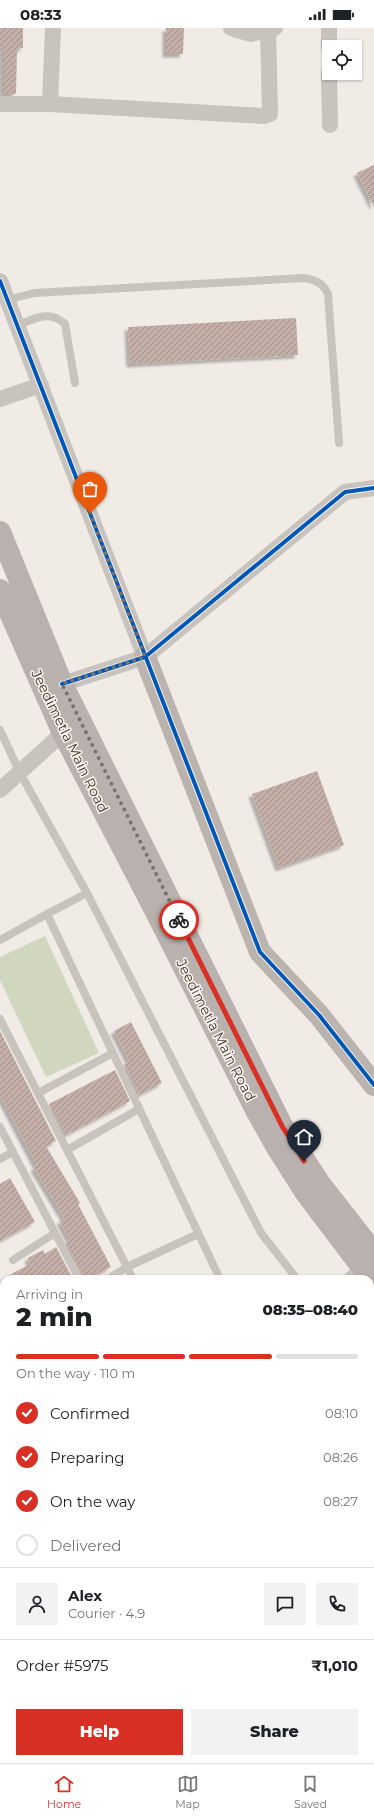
<!DOCTYPE html>
<meta charset="utf-8">
<style>
:root{--surface:#fff;--page:#f2f2f2;--text:#202124;--muted:#757577;--line:#e0e0e0;--accent:#d93025}
body{margin:0;font-family:Montserrat,sans-serif;background:var(--page);color:var(--text);height:100vh;display:flex;flex-direction:column;font-size:15px;white-space:nowrap}
*{box-sizing:border-box;margin:0}
p{font-size:13px;color:var(--muted)}
.icon{flex:none;width:22px;height:22px;fill:none;stroke:currentColor;stroke-width:2;stroke-linecap:round;stroke-linejoin:round}
.map{position:relative;flex:1;overflow:hidden}
.panel{position:absolute;left:0px;top:1247px;width:374px;height:488px;display:flex;flex-direction:column;background:var(--surface);border-radius:12px 12px 0 0;box-shadow:0 1px 3px #0004}
.panel>*{flex:none}
.fabs{position:absolute;left:322px;top:12px;display:grid;gap:8px}
.fabs a{display:grid;place-items:center;width:40px;height:40px;border-radius:0px;background:var(--surface);box-shadow:0 1px 3px #0004;font-size:20px}
.pin{position:absolute;display:grid;place-items:center;width:34px;height:34px;color:#fff;margin:-41px -17px;border-radius:50% 50% 50% 0;rotate:-45deg;box-shadow:0 0 4px #0007}
.pin .icon{rotate:45deg}
.courier{position:absolute;display:grid;place-items:center;width:40px;height:40px;margin:-20px;border:3px solid #d93025;border-radius:50%;background:#fff;color:#222;box-shadow:0 1px 5px #0007}
.overview em{font-style:normal;font-weight:800}
.overview div{display:flex;flex-direction:column-reverse}
.overview{display:flex;align-items:center;justify-content:space-between;height:68px;padding:0 16px}
h1{font-size:26px;font-weight:800;line-height:30px}
.bar{display:grid;grid-template-columns:repeat(4,1fr);gap:6px 4px;align-content:center;height:48px;padding:0 16px}
.bar i{height:5px;border-radius:3px;background:var(--line)}
.bar .current{background:var(--accent)}
.bar p{grid-column:span 4}
.line{display:flex;align-items:center;gap:10px;padding:0 16px;border-top:1px solid var(--line)}
.line div{flex:1}
.round{display:grid;place-items:center;flex:none;width:42px;height:42px;border-radius:0px;background:var(--page)}
ol{padding:0 16px;list-style:none}
li{display:flex;align-items:center;gap:12px;height:44px}
li p{margin-inline-start:auto}
li .icon{padding:4px;border-radius:50%;background:var(--accent);color:#fff;stroke-width:4}
li:last-child{color:var(--muted)}
li i{width:22px;height:22px;border:2px solid var(--line);border-radius:50%}
.action{display:flex;gap:8px;margin-top:auto;padding:8px 16px}
.action a{flex:1;height:46px;border-radius:0px;background:var(--accent);color:#fff;font-size:16px;font-weight:800;line-height:46px;text-align:center}
.action a+a{background:var(--page);color:var(--text)}
.status{display:flex;justify-content:space-between;align-items:center;height:28px;padding:0 20px;background:var(--surface);direction:ltr}
.status svg{height:11px;fill:currentColor}
.dock{display:flex;justify-content:space-around;align-items:center;height:56px;border-top:1px solid var(--line);background:var(--surface);font-size:11px;color:var(--muted)}
.dock a{display:grid;justify-items:center;gap:2px}
.dock .current{color:var(--accent)}
.map>svg:first-child{display:block}
</style>
<div class="status"><b>08:33</b><svg viewBox="0 0 49 12"><path d="M0 12V9h3v3zM5 12V6h3v6zM10 12V3h3v9zM15 12V0h3v12zM26 1h20v11H26zM47 4h2v5h-2z"/></svg></div>
<div class="map">
<svg width="374" height="1735" viewBox="0 0 374 1735">
<defs>
<pattern id="building-hatch" width="6" height="6" patternUnits="userSpaceOnUse"><rect width="6" height="6" fill="#c3afa7"/><path d="M-1 1l2-2M0 6l6-6M5 7l2-2" fill="none" stroke="#a08f88"/></pattern>
<filter id="shadow"><feDropShadow dx="-3.5" dy="3.5" stdDeviation="1" flood-color="#0004"/></filter>
</defs>
<rect width="100%" height="100%" fill="#f0ebe5"/>
<path fill="#d1d6bf" d="M45 908 99 1025 46 1049 0 952V929Z"/>
<path fill="url(#building-hatch)" filter="url(#shadow)" d="M0 0H23V20L17 21 16 66H3V20H0Z
M166 0H184L183 26H166Z
M374 137V179L357 145Z
M296 290 298 327 130 336 128 299Z
M317 743 344 817 279 840 252 766Z
M131 994 162 1055 139 1067 124 1036 130 1034 114 1003Z
M0 1003 56 1113 46 1118 80 1175 78 1176 111 1239 88 1251H84L66 1214 70 1212 60 1193 65 1191 34 1140 37 1138 0 1067Z
M115 1042 130 1073 66 1107 49 1076Z
M10 1150 35 1194 0 1213V1156Z
M56 1219 73 1251H2L30 1236 28 1230 43 1222 45 1226Z"/>
<g fill="none" stroke-linecap="round" stroke-linejoin="round">
<path stroke="#c9c3be" stroke-width="8" d="M7 272 34 265 304 250C316 252 323 255 328 266L339 415
M18 297C34 291 50 281 65 296L75 355
M0 702 20 745 87 865 261 1205 297 1251
M47 886 87 865
M0 912 47 886 220 1251
M0 991 127 1239 108 1251
M38 1065 113 1025
M0 1099 79 1251
M67 1122 139 1081
M0 1131 13 1124
M13 1232 55 1205
M133 1251 127 1239 198 1206
M370 1353 374 1359
M370 1489 374 1486
M0 1661 4 1659
M157 1735 165 1731"/>
<path stroke="#c9c3be" stroke-width="16" d="M231 0 251 6 275 0
M329 0V19
M329 45 330 97
M0 76H50L264 88 270 86 268 2
M50 76 53 0
M0 253 145 629
M0 371 41 357
M62 656 145 629 345 464 374 460
M0 762 63 705
M351 1251 372 1235
M0 1542 4 1548
M208 1731 212 1735"/>
<path stroke="#bab3ae" stroke-width="22" d="M145 629 260 924 319 987 374 1057"/>
<path stroke="#b8b1ad" stroke-width="22" d="M0 504 62 656 282 1098 320 1156 374 1225
M0 562 63 705 155 882 256 1082 278 1121 306 1165 374 1255"/>
<defs>
<path id="cycleway" d="M0 253 260 924 319 987 374 1057
M62 656 145 629 345 464 374 460"/>
</defs>
<use href="#cycleway" stroke="#fbf5ee" stroke-width="6"/>
<use href="#cycleway" stroke="#0057b8" stroke-width="4"/>
</g>
<g fill="none" stroke-linecap="round" stroke-linejoin="round">
<path stroke="#7a716c" stroke-width="4" stroke-dasharray="0 7.2" d="M90 485 145 629 62 656 179 892"/>
<path stroke="#d93025" stroke-width="5" d="M179 892 282 1098 304 1133"/>
</g>
<g text-anchor="middle" dominant-baseline="central" stroke-width="3" stroke-linejoin="round" paint-order="stroke">
<g font-size="14" fill="#3b302b" stroke="#fbf5ee">
<text transform="translate(70 713) rotate(64)">Jeedimetla Main Road</text>
<text transform="translate(216 1002) rotate(63)">Jeedimetla Main Road</text>
</g>
</g>
</svg>
<div class="fabs">
<a><svg class="icon" aria-label="locate" viewBox="0 0 24 24"><circle cx="12" cy="12" r="6"/><path d="M12 2v4M12 18v4M2 12h4M18 12h4"/></svg></a>
</div>
<div class="pin" style="left:90px;top:485px;background:#ea580c"><svg class="icon" aria-label="bag" viewBox="0 0 24 24"><path d="M5 8h14l-1 12H6zM9 8a3 3 0 0 1 6 0"/></svg></div>
<div class="pin" style="left:304px;top:1133px;background:#1f2937"><svg class="icon" aria-label="home" viewBox="0 0 24 24"><path d="M3 11l9-7 9 7M6 9v11h12V9"/></svg></div>
<div class="courier" style="left:179px;top:892px"><svg class="icon" aria-label="bike" viewBox="0 0 24 24"><circle cx="6" cy="16" r="4"/><circle cx="18" cy="16" r="4"/><path d="M6 16l4-8h5l3 8M10 8l3 8H6M13 5h3"/></svg></div>
<section class="panel">
<div class="overview"><div><h1>2 min</h1><p>Arriving in</p></div><em>08:35–08:40</em></div>
<div class="bar"><i class="current"></i><i class="current"></i><i class="current"></i><i></i><p>On the way · 110 m</p></div>
<ol>
<li><svg class="icon" aria-label="check" viewBox="0 0 24 24"><path d="M5 12l5 5 9-10"/></svg>Confirmed<p>08:10</p></li>
<li><svg class="icon" aria-label="check" viewBox="0 0 24 24"><path d="M5 12l5 5 9-10"/></svg>Preparing<p>08:26</p></li>
<li><svg class="icon" aria-label="check" viewBox="0 0 24 24"><path d="M5 12l5 5 9-10"/></svg>On the way<p>08:27</p></li>
<li><i></i>Delivered</li>
</ol>
<div class="line" style="height:72px"><a class="round"><svg class="icon" aria-label="person" viewBox="0 0 24 24"><circle cx="12" cy="8" r="4"/><path d="M4 21q1-7 8-7t8 7"/></svg></a><div><b>Alex</b><p>Courier · 4.9</p></div><a class="round"><svg class="icon" aria-label="chat" viewBox="0 0 24 24"><path d="M4 5h16v11H9l-5 4z"/></svg></a><a class="round"><svg class="icon" aria-label="phone" viewBox="0 0 24 24"><path d="M5 4h4l2 5-3 2q2 4 5 5l2-3 5 2v4C11 20 4 13 5 4z"/></svg></a></div>
<div class="line" style="height:52px"><div>Order #5975</div><b>₹1,010</b></div>
<div class="action"><a>Help</a><a>Share</a></div>
</section>
</div>
<nav class="dock">
<a class="current"><svg class="icon" aria-label="home" viewBox="0 0 24 24"><path d="M3 11l9-7 9 7M6 9v11h12V9"/></svg>Home</a>
<a><svg class="icon" aria-label="map" viewBox="0 0 24 24"><path d="M3 6l6-2 6 2 6-2v14l-6 2-6-2-6 2zM9 4v14M15 6v14"/></svg>Map</a>
<a><svg class="icon" aria-label="saved" viewBox="0 0 24 24"><path d="M7 4h10v16l-5-4-5 4z"/></svg>Saved</a>
</nav>
